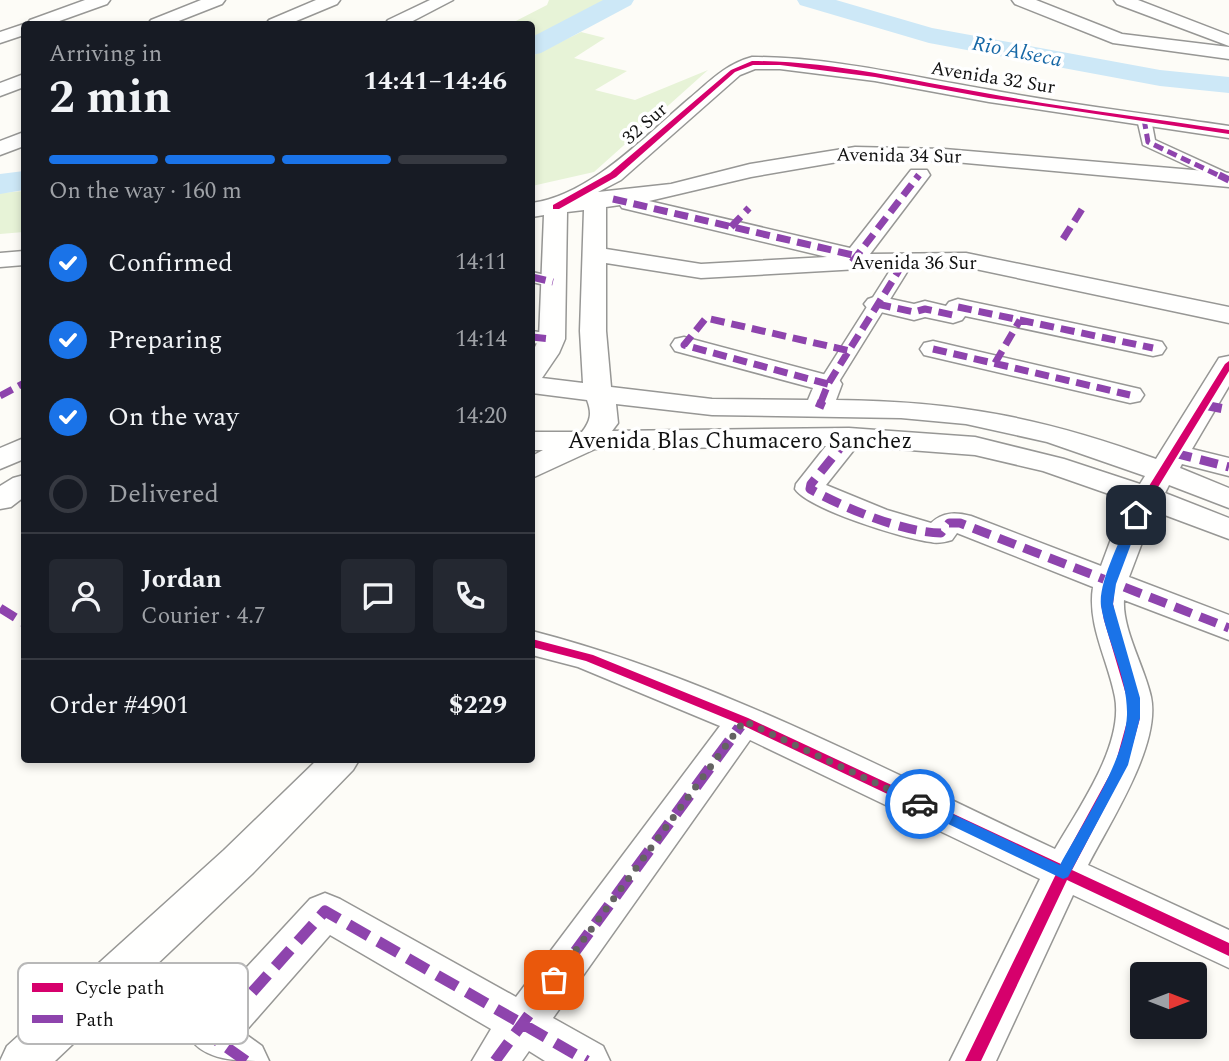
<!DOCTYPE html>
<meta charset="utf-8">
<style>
:root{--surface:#171b24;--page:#242831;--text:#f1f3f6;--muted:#9ea1a6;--line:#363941;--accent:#1a73e8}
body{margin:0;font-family:Spectral,serif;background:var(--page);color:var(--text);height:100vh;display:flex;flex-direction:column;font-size:26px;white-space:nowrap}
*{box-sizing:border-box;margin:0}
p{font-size:23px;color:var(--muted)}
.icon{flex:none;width:38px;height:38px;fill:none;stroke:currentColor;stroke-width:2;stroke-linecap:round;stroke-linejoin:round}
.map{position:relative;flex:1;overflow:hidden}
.sheet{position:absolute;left:21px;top:21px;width:514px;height:742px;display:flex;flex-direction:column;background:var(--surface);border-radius:7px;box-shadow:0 4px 10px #0003}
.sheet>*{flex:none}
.needle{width:46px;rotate:90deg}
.tools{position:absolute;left:1130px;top:962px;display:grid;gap:14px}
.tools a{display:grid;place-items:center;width:77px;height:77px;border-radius:7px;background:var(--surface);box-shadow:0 4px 10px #0003;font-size:35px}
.pin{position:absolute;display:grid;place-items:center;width:60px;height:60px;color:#fff;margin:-30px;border-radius:14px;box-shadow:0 4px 10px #0006}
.courier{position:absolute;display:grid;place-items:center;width:70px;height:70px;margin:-35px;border:5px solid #1a73e8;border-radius:50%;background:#fff;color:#222;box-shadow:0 2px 9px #0007}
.headline em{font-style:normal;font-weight:700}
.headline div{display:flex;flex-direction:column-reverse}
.headline{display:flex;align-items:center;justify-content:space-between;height:119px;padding:0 28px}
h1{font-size:46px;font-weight:700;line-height:52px}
.bar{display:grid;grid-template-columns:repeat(4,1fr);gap:10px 7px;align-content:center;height:84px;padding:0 28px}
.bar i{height:9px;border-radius:5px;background:var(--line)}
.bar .selected{background:var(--accent)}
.bar p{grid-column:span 4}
.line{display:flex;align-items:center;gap:18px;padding:0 28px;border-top:2px solid var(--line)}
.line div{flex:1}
.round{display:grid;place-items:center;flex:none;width:74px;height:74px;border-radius:7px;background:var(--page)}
ol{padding:0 28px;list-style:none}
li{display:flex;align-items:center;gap:21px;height:77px}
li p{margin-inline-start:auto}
li .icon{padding:7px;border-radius:50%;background:var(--accent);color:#fff;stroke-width:4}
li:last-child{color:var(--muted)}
li i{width:38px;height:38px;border:4px solid var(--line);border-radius:50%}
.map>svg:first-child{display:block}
</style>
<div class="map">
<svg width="1229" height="1061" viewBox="0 0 1229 1061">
<rect width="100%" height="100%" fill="#fdfcf7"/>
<path fill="#e7f3d7" d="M549 0H611L532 41V24H510L547 5Z
M581 32 605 38 574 58 627 71 595 90 635 100 708 70 594 172 532 186V56Z
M24 191V232L0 234V193Z"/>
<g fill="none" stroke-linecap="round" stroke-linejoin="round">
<path fill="#cde8f7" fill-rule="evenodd" d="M603 0H634L631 5 541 53 532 55V37Z
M797 0H836L932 28 1160 70 1229 77V93L1160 86 929 43 800 5Z
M24 171V190L0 194V174Z"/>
<defs>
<path id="pedestrian" d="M1144 115 1151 119 1155 140 1229 174V185L1143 145 1137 119Z
M894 255 900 256 907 272 835 388H821L818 384 889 272 885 260Z
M532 272 559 278 562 282 553 287 532 282Z
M532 331 559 335 561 339 552 345 532 343Z"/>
<path id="minor" d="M85 0H110L107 4 51 24H27L30 20Z
M201 0H225L222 4 171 24H148L151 20Z
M316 0H340L337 4 289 24H266L269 20Z
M430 0H453L407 24H385L388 20Z
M1012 0H1036L1122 34 1229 47V59L1113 43 1015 4Z
M1114 0H1138L1229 35V46L1117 4Z
M24 24H27H24V35L0 43V32Z
M752 57C830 57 908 76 985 89 1066 104 1148 114 1229 126V138L989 102 875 81 780 69H755L740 75 621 180 598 192 671 184 750 164 855 147 944 149 1229 173V187L944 161 855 159 751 177 649 201 850 248 911 170H927L930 175 870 254 966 253 1229 307V323L966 267H894L701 278 606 263V331L611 387 712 399 808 400 813 388 675 351 671 345 675 339 684 337 838 378 842 384 836 400C955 401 1044 418 1156 459L1219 358 1229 356V386L1192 449 1229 458V476L1182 464 1180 468 1229 488V508L1169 485 1165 493 1229 518V539L1154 511 1129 577 1229 615V640L1124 600C1122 629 1145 668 1151 697 1161 745 1110 822 1088 865L1229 930V968L1073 895 996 1061H950L1040 879 750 740 553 1018 603 1046 610 1061H545L529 1051 522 1061H472L491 1029 330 935 244 1033 262 1046 269 1061C236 1061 205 1061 189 1037L196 1022 310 899 325 893 340 899 516 997 720 726 578 667 532 655V631C712 677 887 771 1055 849 1078 809 1124 745 1115 697 1108 660 1087 625 1093 587L957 533 952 540C945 542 938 544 931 542 904 539 808 509 795 489L796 484 826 446 595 449 532 478V456L543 450H532V432H582C591 420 592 413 587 400L532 393V353L539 339 544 215 532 217V203C591 195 646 135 690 98 710 81 726 64 752 57ZM620 205 622 208 827 257 701 264 606 249V207ZM584 210 580 331 583 383 542 378 559 353 565 339 567 212ZM616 404 712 415 901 418 966 424 1047 442 1145 476 1140 484 1064 459 975 437 849 428 612 431 618 423ZM857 446 975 455 1043 471 1129 501 1120 515 1101 566 971 516C955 512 943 512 931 523L887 510 826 485Z
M24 74V87L0 96V83Z
M24 132V146L0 155V141Z
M24 251V265L0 267V253Z
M877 296 914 304 925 301 946 306 949 302 958 299 1153 340 1162 342 1166 348 1162 354 1153 356 965 316 962 320 953 323 925 317 914 320 868 309 864 304 868 299Z
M933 341 1140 389 1144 395 1140 401 1130 403 924 355 920 349 924 343Z
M24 438V459L0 469V448Z
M24 475V497L11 507 0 509V486L13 478Z
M317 760H359L353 770 252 874 55 1061H0L7 1046 224 850Z"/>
</defs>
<use href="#pedestrian" stroke="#979795" stroke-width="3"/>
<use href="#minor" stroke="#979795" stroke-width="3"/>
<use href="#pedestrian" fill="#fffffe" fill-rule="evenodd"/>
<use href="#minor" fill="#fffffe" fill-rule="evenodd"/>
<path stroke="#8e44ad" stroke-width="5" stroke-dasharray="10 5" stroke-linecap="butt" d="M1144 119 1148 142 1222 177"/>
<path stroke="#8e44ad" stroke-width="7" stroke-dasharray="14 7" stroke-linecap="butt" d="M1219 175 1229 180
M613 199 857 256
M731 227 749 208
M1063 239 1084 206
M852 262 919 175
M532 277 553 282
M877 304 914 312 925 309 953 315
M958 307 1153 348
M532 337 552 339
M933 349 1130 395
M995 363 1020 320
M828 384 684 345 706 318 850 351
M0 396 24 383
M821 402 828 384 898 272 894 260"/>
<path stroke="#8e44ad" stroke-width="9" stroke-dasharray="18 9" stroke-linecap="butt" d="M1204 405 1229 410
M819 408 822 401
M849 437 811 484 810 489C845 508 901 532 941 533L949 523H960L1229 628
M1174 453 1229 467
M0 608 24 623"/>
<path stroke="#8e44ad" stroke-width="11" stroke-dasharray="23 11" stroke-linecap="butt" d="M246 1061 212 1037 325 911 587 1061
M495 1061 744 721"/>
<defs>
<path id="cycleway" d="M752 61C830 61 908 80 985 93 1066 108 1148 118 1229 130V134L989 98 875 77 780 65H753L735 72 616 177 559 209H553V205L610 173 731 70Z
M1229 361V371L1141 515 1115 584 1113 604 1116 620 1139 698 1140 718 1127 765 1072 870 1229 943V956L1067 880 981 1061H965L1056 874 740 724 586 661 532 647V639L593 655 748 718 1061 864 1115 765 1128 718 1127 698 1104 620 1101 604 1105 584 1131 515 1225 364Z"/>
</defs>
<use href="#cycleway" stroke="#fff" stroke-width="5"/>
<use href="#cycleway" fill="#d6006c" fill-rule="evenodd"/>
</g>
<path fill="#1a73e8" d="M1136 512 1142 515 1116 584 1113 604 1140 698V718L1128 765 1068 877 1063 879 915 808 913 804 915 801H925L1060 865C1082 824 1125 761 1127 715 1128 677 1107 642 1101 606 1098 582 1122 538 1130 515Z"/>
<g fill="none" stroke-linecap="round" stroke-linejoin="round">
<path stroke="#646362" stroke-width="7" stroke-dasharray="0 12.6" d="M554 980 744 721 920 804"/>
</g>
<g text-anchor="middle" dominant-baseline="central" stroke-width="7" stroke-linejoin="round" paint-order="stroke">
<g font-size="19" fill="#111" stroke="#fff">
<text transform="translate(993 78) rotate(9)">Avenida 32 Sur</text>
<text transform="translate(645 124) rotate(-41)">32 Sur</text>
<text transform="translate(899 156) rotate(1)">Avenida 34 Sur</text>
<text x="914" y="263">Avenida 36 Sur</text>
</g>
<g font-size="21" font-style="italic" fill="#1768a6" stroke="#fff">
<text transform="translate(1017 52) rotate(11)">Rio Alseca</text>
</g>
<g font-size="23" fill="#111" stroke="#fff">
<text x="740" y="441">Avenida Blas Chumacero Sanchez</text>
</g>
</g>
<rect x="18" y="963" width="230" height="81" rx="10" fill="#fff" stroke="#b8b8b8" stroke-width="2"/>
<rect x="32" y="983" width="31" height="9" fill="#d6006c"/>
<rect x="32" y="1015" width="31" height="8" fill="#8e44ad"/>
<g font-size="19" fill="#111">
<text x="75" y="994">Cycle path</text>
<text x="75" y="1026">Path</text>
</g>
</svg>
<div class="tools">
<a><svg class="needle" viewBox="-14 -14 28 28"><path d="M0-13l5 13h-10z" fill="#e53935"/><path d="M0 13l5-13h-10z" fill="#9ea1a6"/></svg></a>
</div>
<div class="pin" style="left:554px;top:980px;background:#ea580c"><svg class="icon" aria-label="bag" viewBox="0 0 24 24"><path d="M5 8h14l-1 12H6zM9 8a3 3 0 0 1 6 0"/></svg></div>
<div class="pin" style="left:1136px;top:515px;background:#1f2937"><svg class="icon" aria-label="home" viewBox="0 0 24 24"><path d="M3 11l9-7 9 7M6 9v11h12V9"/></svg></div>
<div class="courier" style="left:920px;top:804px"><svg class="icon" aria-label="car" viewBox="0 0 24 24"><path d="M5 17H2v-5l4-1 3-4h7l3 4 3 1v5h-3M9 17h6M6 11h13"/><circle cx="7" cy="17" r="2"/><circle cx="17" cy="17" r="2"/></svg></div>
<section class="sheet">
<div class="headline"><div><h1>2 min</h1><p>Arriving in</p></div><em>14:41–14:46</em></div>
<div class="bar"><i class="selected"></i><i class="selected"></i><i class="selected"></i><i></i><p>On the way · 160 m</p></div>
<ol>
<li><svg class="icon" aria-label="check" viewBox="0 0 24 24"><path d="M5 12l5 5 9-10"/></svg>Confirmed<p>14:11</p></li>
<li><svg class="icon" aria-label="check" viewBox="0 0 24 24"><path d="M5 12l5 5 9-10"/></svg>Preparing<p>14:14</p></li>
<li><svg class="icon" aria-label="check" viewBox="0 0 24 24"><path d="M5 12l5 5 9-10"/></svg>On the way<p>14:20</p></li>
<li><i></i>Delivered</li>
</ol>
<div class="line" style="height:126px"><a class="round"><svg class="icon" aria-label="person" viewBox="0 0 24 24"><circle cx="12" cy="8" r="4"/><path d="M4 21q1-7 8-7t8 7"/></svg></a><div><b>Jordan</b><p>Courier · 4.7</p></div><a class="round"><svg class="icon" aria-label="chat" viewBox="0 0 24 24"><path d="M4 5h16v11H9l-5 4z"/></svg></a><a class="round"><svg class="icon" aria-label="phone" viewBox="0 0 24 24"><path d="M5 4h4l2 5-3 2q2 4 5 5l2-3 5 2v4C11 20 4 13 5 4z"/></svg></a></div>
<div class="line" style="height:91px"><div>Order #4901</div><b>$229</b></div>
</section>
</div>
